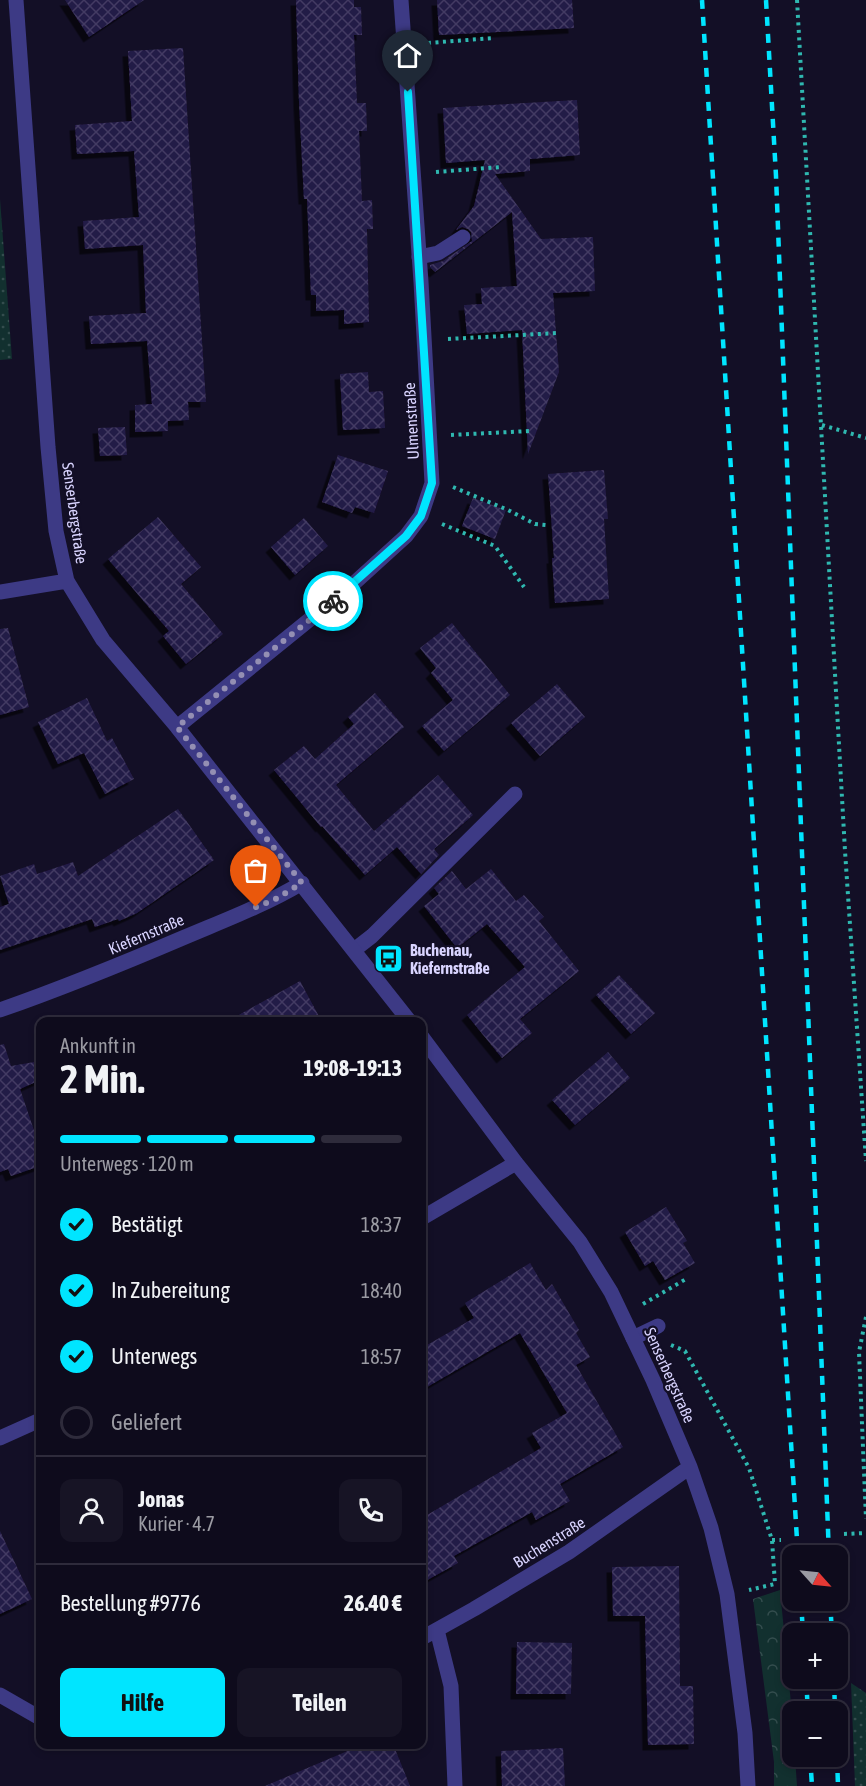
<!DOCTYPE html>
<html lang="de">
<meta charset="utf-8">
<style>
:root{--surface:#0e0b1c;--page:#171425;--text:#f1f3f6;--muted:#9b9ba3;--line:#2e2b3b;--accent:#00e5ff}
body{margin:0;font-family:"Asap Condensed",sans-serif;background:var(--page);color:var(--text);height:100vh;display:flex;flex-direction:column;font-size:22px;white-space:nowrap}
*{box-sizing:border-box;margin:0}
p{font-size:20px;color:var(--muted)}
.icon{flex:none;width:33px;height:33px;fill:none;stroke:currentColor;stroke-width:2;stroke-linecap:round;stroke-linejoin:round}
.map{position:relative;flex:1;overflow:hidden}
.drawer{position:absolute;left:36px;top:1017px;width:390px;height:732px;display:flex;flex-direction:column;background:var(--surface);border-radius:12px;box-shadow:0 3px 9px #0003,0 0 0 2px var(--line)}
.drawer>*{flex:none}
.needle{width:39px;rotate:117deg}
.tools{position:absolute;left:782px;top:1545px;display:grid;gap:12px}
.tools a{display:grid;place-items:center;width:66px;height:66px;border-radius:12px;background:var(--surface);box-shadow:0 3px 9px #0003,0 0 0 2px var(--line);font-size:30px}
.pin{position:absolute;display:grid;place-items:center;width:51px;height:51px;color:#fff;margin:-62px -26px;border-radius:50% 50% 50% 0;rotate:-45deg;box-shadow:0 0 6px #0007}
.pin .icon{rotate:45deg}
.courier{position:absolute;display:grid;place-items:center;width:60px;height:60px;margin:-30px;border:4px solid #00e5ff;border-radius:50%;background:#fff;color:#222;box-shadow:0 2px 8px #0007}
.head em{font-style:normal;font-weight:700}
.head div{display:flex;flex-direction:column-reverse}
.head{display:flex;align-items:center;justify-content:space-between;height:102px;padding:0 24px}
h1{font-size:39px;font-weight:700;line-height:45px}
.bar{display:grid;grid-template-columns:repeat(4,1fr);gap:9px 6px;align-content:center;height:72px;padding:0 24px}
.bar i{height:8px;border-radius:4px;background:var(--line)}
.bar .current{background:var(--accent)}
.bar p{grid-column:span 4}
.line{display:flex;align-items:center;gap:15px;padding:0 24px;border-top:2px solid var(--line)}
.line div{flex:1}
.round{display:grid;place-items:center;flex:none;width:63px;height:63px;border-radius:12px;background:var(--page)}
ol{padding:0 24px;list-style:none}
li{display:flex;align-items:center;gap:18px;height:66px}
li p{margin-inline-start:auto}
li .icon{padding:6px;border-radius:50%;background:var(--accent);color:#111;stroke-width:4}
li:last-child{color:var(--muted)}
li i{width:33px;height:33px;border:3px solid var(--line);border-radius:50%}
.button{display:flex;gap:12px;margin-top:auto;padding:12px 24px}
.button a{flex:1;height:69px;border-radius:12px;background:var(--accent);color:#111;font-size:24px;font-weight:700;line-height:69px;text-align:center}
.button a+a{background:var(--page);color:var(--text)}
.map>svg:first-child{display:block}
</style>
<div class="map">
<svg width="866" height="1786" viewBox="0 0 866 1786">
<defs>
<pattern id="grass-dots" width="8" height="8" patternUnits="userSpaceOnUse" patternTransform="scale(1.5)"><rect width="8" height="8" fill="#12302f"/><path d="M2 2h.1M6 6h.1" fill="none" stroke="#344d4e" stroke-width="1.8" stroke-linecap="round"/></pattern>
<pattern id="forest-crowns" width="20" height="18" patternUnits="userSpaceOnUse" patternTransform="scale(1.5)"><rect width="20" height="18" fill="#12302f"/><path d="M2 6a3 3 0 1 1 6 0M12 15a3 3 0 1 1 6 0" fill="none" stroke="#344d4e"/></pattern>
<pattern id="building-cross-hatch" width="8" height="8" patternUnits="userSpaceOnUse" patternTransform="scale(1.5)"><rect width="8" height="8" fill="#241b47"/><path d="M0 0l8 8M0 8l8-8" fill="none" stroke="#433b63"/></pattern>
<filter id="shadow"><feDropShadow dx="-5.5" dy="5.5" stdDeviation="0" flood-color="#0009"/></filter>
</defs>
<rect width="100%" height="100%" fill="#130f26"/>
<path fill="url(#grass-dots)" d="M0 199 12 359 0 360Z
M851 1683 866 1693V1786H855Z"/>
<path fill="url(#forest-crowns)" d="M780 1590 792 1714V1756L795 1757 797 1786H774V1762L753 1599Z"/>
<path fill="url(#building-cross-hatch)" filter="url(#shadow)" d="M65 0H144L89 37Z
M296 0H354V7H361L362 35H354L357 103H366L367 131H359L362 201 372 200 373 229H367L369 322 344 324V310L316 311V295H311L307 199H304L299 102Z
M437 0H572L574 28 439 35Z
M183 48 206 402H188L189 420 168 421V431L135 432V405L152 404 147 341 91 344 89 316 146 313 143 245 85 249 83 221 139 217 134 151 77 154 75 125 132 121 128 51Z
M577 100 580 155 530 159V171L495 174 541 239 593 237 595 291 553 293 559 372 528 454 522 330 467 334 464 305 482 304 481 288 517 286 512 212 435 272 430 267V265L443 261 472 241 471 232 468 229 462 227 456 230 474 206 485 160 446 163 443 108Z
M368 372 369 392 383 391 385 428 343 430 340 374Z
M125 427 127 455 100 456 98 428Z
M338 455 388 471 374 513 355 507 352 513 322 502Z
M604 470 608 519H604L609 599 555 603 552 558H554L548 474Z
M473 498 506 510 495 539 462 526Z
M158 517 201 567 181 584 223 634 186 664 163 636 169 631 108 559Z
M304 518 328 546 295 575 271 547Z
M452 623 510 695 444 751 422 726 453 700 431 673 436 668 420 648Z
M8 628 29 707 0 715V629Z
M557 684 585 717 540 756 511 723Z
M375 693 404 727 336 785 374 831 438 775 473 815 434 849 439 855 421 874 397 847 365 875 322 826 321 827 274 770 304 746 315 759 354 724 348 717Z
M87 698 107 741 112 738 134 779 105 794 84 753 58 764 38 722Z
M178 809 214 860 137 913 119 921 118 919 95 927 92 919 0 950V907L9 904 0 876 34 864 37 874 73 862 78 876Z
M491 869 516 901 524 895 544 917 539 921 579 971 520 1019 532 1033 502 1058 467 1015 525 967 487 924 457 948 424 906 439 894 434 888 452 871 466 889Z
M619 975 655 1013 631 1034 596 995Z
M300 981 322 1022H226Z
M4 1044 11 1066 40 1061V1080L20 1089 40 1148V1166L11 1176 8 1169 0 1172V1045Z
M608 1052 630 1078 575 1125 552 1100Z
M666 1207 687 1241 683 1243 695 1263 665 1280 653 1261 645 1266 625 1232Z
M530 1263 546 1290 552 1284 579 1330 576 1333 590 1357 576 1365 623 1447 560 1484 570 1501 536 1520 532 1512 454 1556 458 1563 422 1583V1518L541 1448 532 1433 567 1413 520 1333 422 1390V1348L474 1318 465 1303Z
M0 1531 32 1599 0 1614Z
M679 1566 680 1686H693L694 1744 648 1745 645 1616H613L612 1567Z
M517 1642 572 1643 571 1694H516Z
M364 1744H393L410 1786H265Z
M563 1748 565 1786H502L501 1751Z"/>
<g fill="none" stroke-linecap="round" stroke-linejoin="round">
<path stroke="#2fb8b0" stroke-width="4" stroke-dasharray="3 4.5" stroke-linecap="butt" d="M797 0 845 851 866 1161
M428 43 493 38
M436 172 501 167
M448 339 558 333
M822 425 866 438
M451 435 529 431
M453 487 508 510 535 524 546 525
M442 524 495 546 524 587
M643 1304 686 1279
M866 1317 859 1352 866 1519
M671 1345 685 1351 749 1468 772 1540 775 1584 749 1590
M844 1534 866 1533
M772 1540H781"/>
<path stroke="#3d3a85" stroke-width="15" d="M419 257 438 253 463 237
M354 950 372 936 515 794
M633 1338 658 1326"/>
<path stroke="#3d3a85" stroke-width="15" d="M16 0 48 447 56 531 67 581 103 640 177 727 410 1022
M0 592 67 581
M177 727 351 586 406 536 421 516 432 483 421 282 401 0
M0 1010C63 988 124 963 185 937 225 920 265 905 302 883
M422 1037 516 1163 580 1242 611 1292 653 1380 690 1467 711 1528 727 1594 745 1733 748 1786
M422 1218 516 1163
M0 1438 40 1420
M437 1630 451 1686 455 1786
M422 1638 474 1609 569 1552 690 1467
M0 1695 40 1718"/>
<path stroke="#00e5ff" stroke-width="4.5" stroke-dasharray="9 8" stroke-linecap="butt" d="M702 0 798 1556
M766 0 776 176 829 1556
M801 1600 803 1634
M830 1600 832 1634
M806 1678 808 1712
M834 1678 835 1712
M810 1756 812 1786
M837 1756 838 1786"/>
</g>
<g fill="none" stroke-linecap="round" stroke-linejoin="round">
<path stroke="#948fb3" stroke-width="6" stroke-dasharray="0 10.8" d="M256 907 274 900 302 883 177 727 333 601"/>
<path stroke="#00e5ff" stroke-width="8" d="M333 601 406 536 421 516 432 483 408 92"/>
</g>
<defs>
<symbol id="bus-square" viewBox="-11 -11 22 22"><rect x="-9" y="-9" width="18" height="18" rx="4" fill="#00e5ff" stroke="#130f26"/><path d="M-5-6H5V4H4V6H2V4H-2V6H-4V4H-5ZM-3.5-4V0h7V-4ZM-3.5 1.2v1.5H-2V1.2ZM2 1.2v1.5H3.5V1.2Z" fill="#111"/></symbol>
</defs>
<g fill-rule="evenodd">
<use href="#bus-square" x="372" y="942" width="33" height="33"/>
</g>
<g text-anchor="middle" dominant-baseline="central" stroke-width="4.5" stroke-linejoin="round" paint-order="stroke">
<g font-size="16" fill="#d9d4ff" stroke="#130f26">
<text transform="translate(411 421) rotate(-93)">Ulmenstraße</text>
<text transform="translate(75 513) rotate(82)">Senserbergstraße</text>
<text transform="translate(146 934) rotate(-23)">Kiefernstraße</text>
<text transform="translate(670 1375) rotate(66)">Senserbergstraße</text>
<text transform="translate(549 1542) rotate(-32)">Buchenstraße</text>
</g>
<g font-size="16" font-weight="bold" fill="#d9d4ff" stroke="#130f26" text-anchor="start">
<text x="410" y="950">Buchenau,<tspan x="410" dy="18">Kiefernstraße</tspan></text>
</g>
</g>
</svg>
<div class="tools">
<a><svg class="needle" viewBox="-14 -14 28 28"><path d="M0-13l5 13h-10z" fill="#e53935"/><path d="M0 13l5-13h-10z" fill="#9b9ba3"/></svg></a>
<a>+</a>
<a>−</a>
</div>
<div class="pin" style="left:256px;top:907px;background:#ea580c"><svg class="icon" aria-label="bag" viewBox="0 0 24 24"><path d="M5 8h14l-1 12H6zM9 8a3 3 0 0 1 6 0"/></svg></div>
<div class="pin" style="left:408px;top:92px;background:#1f2937"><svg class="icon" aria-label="home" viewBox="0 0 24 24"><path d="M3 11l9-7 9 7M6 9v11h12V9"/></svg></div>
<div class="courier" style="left:333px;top:601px"><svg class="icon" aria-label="bike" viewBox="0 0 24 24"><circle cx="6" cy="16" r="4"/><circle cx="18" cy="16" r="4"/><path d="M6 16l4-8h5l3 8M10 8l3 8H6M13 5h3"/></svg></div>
<section class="drawer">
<div class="head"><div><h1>2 Min.</h1><p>Ankunft in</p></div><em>19:08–19:13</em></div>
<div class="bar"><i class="current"></i><i class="current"></i><i class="current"></i><i></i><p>Unterwegs · 120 m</p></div>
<ol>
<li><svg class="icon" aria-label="check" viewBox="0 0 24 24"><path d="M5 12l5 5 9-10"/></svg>Bestätigt<p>18:37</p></li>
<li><svg class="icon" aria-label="check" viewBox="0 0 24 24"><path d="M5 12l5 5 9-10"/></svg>In Zubereitung<p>18:40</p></li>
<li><svg class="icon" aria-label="check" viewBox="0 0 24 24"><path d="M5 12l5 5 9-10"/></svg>Unterwegs<p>18:57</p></li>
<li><i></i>Geliefert</li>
</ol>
<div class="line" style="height:108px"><a class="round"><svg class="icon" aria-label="person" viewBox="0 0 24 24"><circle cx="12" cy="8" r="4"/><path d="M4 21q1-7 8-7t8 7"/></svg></a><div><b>Jonas</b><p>Kurier · 4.7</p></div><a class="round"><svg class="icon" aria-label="phone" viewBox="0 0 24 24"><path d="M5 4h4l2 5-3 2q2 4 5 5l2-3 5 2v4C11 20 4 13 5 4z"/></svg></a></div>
<div class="line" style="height:78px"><div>Bestellung #9776</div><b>26.40 €</b></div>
<div class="button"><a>Hilfe</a><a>Teilen</a></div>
</section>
</div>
